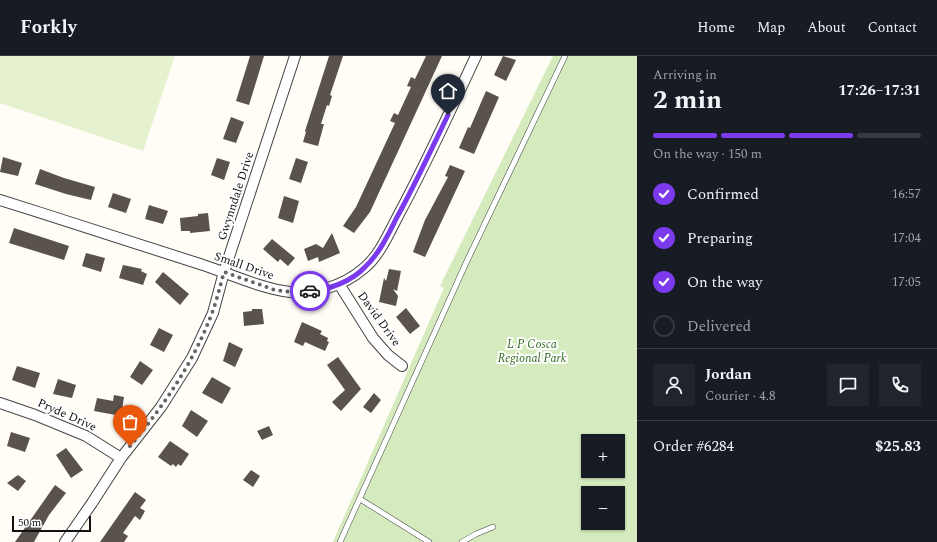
<!DOCTYPE html>
<meta charset="utf-8">
<style>
:root{--surface:#171b24;--page:#20242c;--text:#f1f3f6;--muted:#9ea1a6;--line:#363941;--accent:#7c3aed}
body{margin:0;font-family:Spectral,serif;background:var(--page);color:var(--text);height:100vh;display:flex;flex-direction:column;font-size:15px;white-space:nowrap}
*{box-sizing:border-box;margin:0}
p{font-size:13px;color:var(--muted)}
.icon{flex:none;width:22px;height:22px;fill:none;stroke:currentColor;stroke-width:2;stroke-linecap:round;stroke-linejoin:round}
.map{position:relative;flex:1;overflow:hidden}
.side{display:flex;flex-direction:column;background:var(--surface);width:300px}
.side>*{flex:none}
.controls{position:absolute;left:581px;top:378px;display:grid;gap:8px}
.controls a{display:grid;place-items:center;width:44px;height:44px;border-radius:0px;background:var(--surface);box-shadow:0 1px 3px #0004;font-size:20px}
.scale{position:absolute;left:12px;bottom:10px;width:79px;box-sizing:border-box;padding-left:4px;border:2px solid #111;border-top:0;font-size:11px;line-height:14px;white-space:nowrap;color:#111;-webkit-text-stroke:3px #fff;paint-order:stroke}
.pin{position:absolute;display:grid;place-items:center;width:34px;height:34px;color:#fff;margin:-41px -17px;border-radius:50% 50% 50% 0;rotate:-45deg;box-shadow:0 0 4px #0007}
.pin .icon{rotate:45deg}
.courier{position:absolute;display:grid;place-items:center;width:40px;height:40px;margin:-20px;border:3px solid #7c3aed;border-radius:50%;background:#fff;color:#222;box-shadow:0 1px 5px #0007}
.summary em{font-style:normal;font-weight:700}
.summary div{display:flex;flex-direction:column-reverse}
.summary{display:flex;align-items:center;justify-content:space-between;height:68px;padding:0 16px}
h1{font-size:26px;font-weight:700;line-height:30px}
.bar{display:grid;grid-template-columns:repeat(4,1fr);gap:6px 4px;align-content:center;height:48px;padding:0 16px}
.bar i{height:5px;border-radius:3px;background:var(--line)}
.bar .active{background:var(--accent)}
.bar p{grid-column:span 4}
.line{display:flex;align-items:center;gap:10px;padding:0 16px;border-top:1px solid var(--line)}
.line div{flex:1}
.round{display:grid;place-items:center;flex:none;width:42px;height:42px;border-radius:0px;background:var(--page)}
ol{padding:0 16px;list-style:none}
li{display:flex;align-items:center;gap:12px;height:44px}
li p{margin-inline-start:auto}
li .icon{padding:4px;border-radius:50%;background:var(--accent);color:#fff;stroke-width:4}
li:last-child{color:var(--muted)}
li i{width:22px;height:22px;border:2px solid var(--line);border-radius:50%}
header{display:flex;align-items:center;gap:24px;box-sizing:border-box;height:56px;padding:0 20px;background:var(--surface);border-bottom:1px solid var(--line)}
header strong{font-size:19px}
nav{display:flex;gap:22px;margin-inline-start:auto;font-size:14px}
main{display:flex;flex:1;min-height:0}
.map>svg:first-child{display:block}
</style>
<header>
<strong>Forkly</strong>
<nav><a>Home</a><a>Map</a><a>About</a><a>Contact</a></nav>
</header>
<main>
<div class="map">
<svg width="637" height="486" viewBox="0 0 637 486">
<rect width="100%" height="100%" fill="#fffdf5"/>
<path fill="#d5ebbd" fill-rule="evenodd" d="M553 0H637V486H333L444 232 440 230ZM588 385H618V415H588ZM588 437H618V467H588Z"/>
<path fill="#e6f2cf" d="M0 0H175L143 95 0 47Z"/>
<path fill="#5a524d" d="M250 0H264L249 49 236 45Z
M329 0H343L330 39 332 40 329 50 327 49 321 68H324L318 90 303 86 306 76 305 75Z
M426 0H442L370 156 354 177 343 170 356 151 388 82 395 67 390 65 394 57 398 59 411 31 407 30 411 21 415 23Z
M503 0 516 4 506 25 494 19Z
M486 35 499 41 474 98 459 92 468 71 470 72Z
M231 61 244 66 236 87 223 83Z
M3 101 22 107 18 120 0 116Z
M217 102 230 106 224 124 211 119Z
M296 102 308 106 301 127 289 123Z
M450 109 465 115 425 201 413 196 425 164 448 121 445 120Z
M40 113 64 122 95 131 91 144 66 138 35 128Z
M113 137 131 143 126 157 108 151Z
M284 140 299 145 293 167 278 162Z
M149 149 168 155 163 168 145 163Z
M208 157 210 175 190 177V175H181L180 162 198 160V158Z
M14 172 69 190 64 204 9 187Z
M332 177 340 197 319 206 318 201 308 205 304 193 316 188 323 192Z
M272 183 295 202 288 210 280 203 278 206 263 193Z
M86 197 105 202 101 216 82 210Z
M123 209 142 213 141 215 147 218 143 229 119 222Z
M389 213 401 215 397 235 393 233 398 240 396 250 379 246 384 222 386 225Z
M163 216 189 238 180 249 155 226Z
M406 252 420 270 410 278 396 261Z
M252 253H262L264 268 244 270 243 256 252 255Z
M302 266 322 275 320 278 328 282 327 285 329 286 325 295 305 286 303 290 294 286Z
M159 272 173 279 164 296 150 289Z
M229 286 243 293 235 311 223 305Z
M338 301 361 333 341 355 332 346 345 334 327 309Z
M140 305 153 314 142 329 130 321Z
M17 310 40 317 35 332 12 324Z
M212 321 231 332 222 348 202 337Z
M58 323 76 329 72 342 53 338Z
M374 337 381 344 371 357 363 351Z
M114 339 124 341 121 360 94 355 97 342 113 345Z
M191 354 208 365 197 381 182 370Z
M269 370 273 379 262 384 257 375Z
M11 376 30 382 25 396 7 390Z
M170 385 189 398 181 410 178 408 176 411 173 408 171 410 158 401Z
M66 392 83 414 71 422 56 399Z
M251 414 260 420 253 431 243 424Z
M18 419 26 425 18 435 7 427Z
M55 429 66 437 49 459 34 486H15Z
M135 436 146 444 140 452 145 455 140 464 135 460 123 477 128 480 124 486H100Z"/>
<g fill="none" stroke-linecap="round" stroke-linejoin="round">
<defs>
<path id="service" d="M360 443 429 486
M340 486 466 207 565 0
M462 486 476 478 493 471"/>
<path id="minor" d="M0 144C67 165 134 187 200 208 228 217 262 233 290 236 316 238 343 230 363 213 379 201 390 175 399 158 427 106 451 53 476 0
M339 228 373 282 388 299 402 310
M0 347 35 359 86 380 121 402
M65 486 92 447 121 402 161 351 192 302 213 257 224 216 295 0"/>
</defs>
<use href="#service" stroke="#444" stroke-width="6"/>
<use href="#minor" stroke="#444" stroke-width="12"/>
<use href="#service" stroke="#fff" stroke-width="5"/>
<use href="#minor" stroke="#fff" stroke-width="10"/>
</g>
<g fill="none" stroke-linecap="round" stroke-linejoin="round">
<path stroke="#646461" stroke-width="4" stroke-dasharray="0 7.2" d="M130 390C163 351 194 306 212 257 217 244 220 230 224 216L275 234 292 236 310 235"/>
<path stroke="#7c3aed" stroke-width="5" d="M310 235C329 234 352 225 365 211 379 198 388 179 396 163 415 129 431 94 448 59"/>
</g>
<g text-anchor="middle" dominant-baseline="central" stroke-width="4" stroke-linejoin="round" paint-order="stroke">
<g font-size="12" fill="#111" stroke="#fff">
<text transform="translate(236 140) rotate(-72)">Gwynndale Drive</text>
<text transform="translate(244 210) rotate(19)">Small Drive</text>
<text transform="translate(379 263) rotate(54)">David Drive</text>
<text transform="translate(67 359) rotate(24)">Pryde Drive</text>
</g>
<g font-size="12" font-style="italic" fill="#2f6b1f" stroke="#fff">
<text x="532" y="288">L P Cosca<tspan x="532" dy="14">Regional Park</tspan></text>
</g>
</g>
</svg>
<div class="controls">
<a>+</a>
<a>−</a>
</div>
<div class="scale">50 m</div>
<div class="pin" style="left:130px;top:390px;background:#ea580c"><svg class="icon" aria-label="bag" viewBox="0 0 24 24"><path d="M5 8h14l-1 12H6zM9 8a3 3 0 0 1 6 0"/></svg></div>
<div class="pin" style="left:448px;top:59px;background:#1f2937"><svg class="icon" aria-label="home" viewBox="0 0 24 24"><path d="M3 11l9-7 9 7M6 9v11h12V9"/></svg></div>
<div class="courier" style="left:310px;top:235px"><svg class="icon" aria-label="car" viewBox="0 0 24 24"><path d="M5 17H2v-5l4-1 3-4h7l3 4 3 1v5h-3M9 17h6M6 11h13"/><circle cx="7" cy="17" r="2"/><circle cx="17" cy="17" r="2"/></svg></div>
</div>
<section class="side">
<div class="summary"><div><h1>2 min</h1><p>Arriving in</p></div><em>17:26–17:31</em></div>
<div class="bar"><i class="active"></i><i class="active"></i><i class="active"></i><i></i><p>On the way · 150 m</p></div>
<ol>
<li><svg class="icon" aria-label="check" viewBox="0 0 24 24"><path d="M5 12l5 5 9-10"/></svg>Confirmed<p>16:57</p></li>
<li><svg class="icon" aria-label="check" viewBox="0 0 24 24"><path d="M5 12l5 5 9-10"/></svg>Preparing<p>17:04</p></li>
<li><svg class="icon" aria-label="check" viewBox="0 0 24 24"><path d="M5 12l5 5 9-10"/></svg>On the way<p>17:05</p></li>
<li><i></i>Delivered</li>
</ol>
<div class="line" style="height:72px"><a class="round"><svg class="icon" aria-label="person" viewBox="0 0 24 24"><circle cx="12" cy="8" r="4"/><path d="M4 21q1-7 8-7t8 7"/></svg></a><div><b>Jordan</b><p>Courier · 4.8</p></div><a class="round"><svg class="icon" aria-label="chat" viewBox="0 0 24 24"><path d="M4 5h16v11H9l-5 4z"/></svg></a><a class="round"><svg class="icon" aria-label="phone" viewBox="0 0 24 24"><path d="M5 4h4l2 5-3 2q2 4 5 5l2-3 5 2v4C11 20 4 13 5 4z"/></svg></a></div>
<div class="line" style="height:52px"><div>Order #6284</div><b>$25.83</b></div>
</section>
</main>
